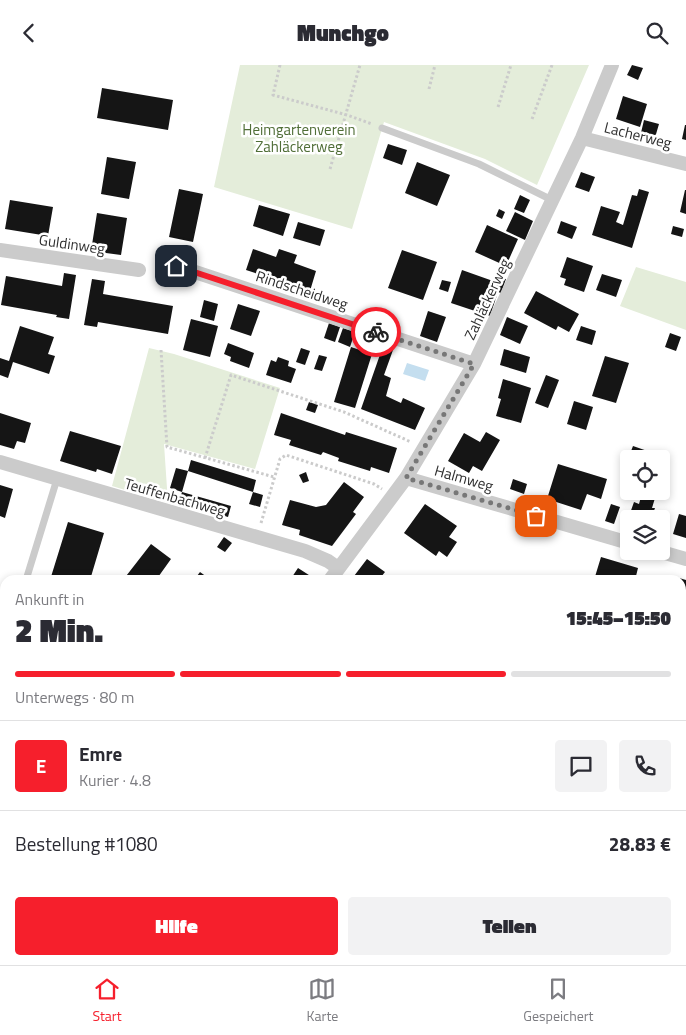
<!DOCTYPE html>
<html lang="de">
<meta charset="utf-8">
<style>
:root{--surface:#fff;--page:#f2f2f3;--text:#2b2b33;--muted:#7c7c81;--line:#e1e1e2;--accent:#f61f2c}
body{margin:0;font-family:"Titillium Web",sans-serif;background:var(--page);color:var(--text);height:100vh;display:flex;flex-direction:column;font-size:19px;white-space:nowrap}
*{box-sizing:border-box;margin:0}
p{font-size:16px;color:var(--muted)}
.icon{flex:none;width:28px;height:28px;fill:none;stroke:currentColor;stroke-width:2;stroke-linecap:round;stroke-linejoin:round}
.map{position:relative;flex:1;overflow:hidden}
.drawer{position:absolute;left:0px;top:510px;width:686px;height:390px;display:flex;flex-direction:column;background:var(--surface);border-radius:15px 15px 0 0;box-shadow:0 2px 8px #0003}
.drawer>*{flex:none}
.tools{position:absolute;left:620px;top:385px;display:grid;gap:10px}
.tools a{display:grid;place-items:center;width:50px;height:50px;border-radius:5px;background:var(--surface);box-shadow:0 2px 8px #0003;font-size:25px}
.pin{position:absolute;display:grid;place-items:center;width:42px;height:42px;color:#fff;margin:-21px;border-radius:10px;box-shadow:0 2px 8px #0006}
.courier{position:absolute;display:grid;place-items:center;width:50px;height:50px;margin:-25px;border:4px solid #f61f2c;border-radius:50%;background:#fff;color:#222;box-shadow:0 1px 6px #0007}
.summary em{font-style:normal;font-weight:800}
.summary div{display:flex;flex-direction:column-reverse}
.summary{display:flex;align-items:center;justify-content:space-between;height:85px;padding:0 15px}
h1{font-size:32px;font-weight:800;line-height:38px}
.bar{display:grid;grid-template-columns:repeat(4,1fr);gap:8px 5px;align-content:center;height:60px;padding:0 15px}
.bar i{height:6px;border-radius:4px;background:var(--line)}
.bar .on{background:var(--accent)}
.bar p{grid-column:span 4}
.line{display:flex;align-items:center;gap:12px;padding:0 15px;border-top:1px solid var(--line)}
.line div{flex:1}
.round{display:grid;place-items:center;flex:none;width:52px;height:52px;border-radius:5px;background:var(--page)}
.cta{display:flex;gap:10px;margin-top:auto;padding:10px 15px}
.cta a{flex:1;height:58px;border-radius:5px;background:var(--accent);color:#fff;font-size:20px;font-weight:800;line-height:58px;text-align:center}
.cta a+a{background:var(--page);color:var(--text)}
header{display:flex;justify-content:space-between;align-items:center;height:65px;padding:0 15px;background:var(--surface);font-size:22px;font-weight:800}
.menu{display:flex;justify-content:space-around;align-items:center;height:70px;border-top:1px solid var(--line);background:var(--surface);font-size:14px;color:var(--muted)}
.menu a{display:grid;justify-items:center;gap:2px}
.menu .on{color:var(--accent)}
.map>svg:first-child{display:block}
</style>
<header><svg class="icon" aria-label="back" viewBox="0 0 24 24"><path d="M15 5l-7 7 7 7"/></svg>Munchgo<svg class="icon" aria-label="search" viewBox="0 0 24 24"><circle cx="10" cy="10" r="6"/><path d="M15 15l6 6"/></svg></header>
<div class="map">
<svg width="686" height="900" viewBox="0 0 686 900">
<rect width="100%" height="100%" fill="#fff"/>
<path fill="#e4edda" d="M240 0H589L537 120 485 94 384 57 352 164 214 122Z
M636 202 686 217V265L620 241Z
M149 283 174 289 280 323 255 404 164 379 168 438 112 421Z"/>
<path fill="#c4deef" d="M407 298 429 305 425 316 403 309Z"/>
<path fill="#151515" d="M632 0 643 3 638 15 627 10Z
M102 23 173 35 168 65 97 53Z
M623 31 647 39 640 62 616 54Z
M644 55 659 59 654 76 640 72Z
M685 60H686V75L682 74Z
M388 79 407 85 402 100 383 93Z
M107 92 136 97 129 134 101 129Z
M417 97 450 110 437 141 405 128Z
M581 107 595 112 589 127 575 122Z
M179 124 203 129 193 177 169 172Z
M639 124 649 127 632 183 592 170 601 141 620 147 616 157 623 160 632 130 637 131Z
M685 125H686V149L680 147Z
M520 130 530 135 524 148 514 144Z
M10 135 53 142 48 171 5 164Z
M259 140 290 149 283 171 253 161Z
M499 144 505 147 502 154 496 151Z
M515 147 533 156 525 175 506 166Z
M97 148 127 153 121 190 91 186Z
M561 156 577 162 572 174 557 168Z
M298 157 325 165 320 181 293 173Z
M487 160 518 174 506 201 475 187Z
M673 161 684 164 682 172 671 169Z
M253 184 276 192 279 184 297 190 294 198 316 206 310 226 246 205Z
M402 185 437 197 423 235 388 223Z
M567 192 593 201 584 227 564 220 566 214 560 212Z
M462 205 493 216 494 211 506 214 501 228 498 227 490 251 451 238Z
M64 208 76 210 69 254 56 252 57 250 1 240 6 211 62 221Z
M602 209 622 215 616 232 596 225Z
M92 214 105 216 103 229 173 241 168 269 98 257 97 262 84 260Z
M442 215 451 217 448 227 439 224Z
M536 226 579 249 569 267 558 261 556 265 524 248Z
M204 235 218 239 214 256 200 252Z
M238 239 260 246 251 271 230 264Z
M428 246 446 252 437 277 420 271Z
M507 252 528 261 520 279 500 270Z
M191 254 218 261 210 292 183 285Z
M329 258 340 262 335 277 324 273Z
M20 261 54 272 48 289 55 291 49 309 13 297 8 313 0 310V293L9 296Z
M581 261 596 266 592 280 576 275Z
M343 263 355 267 350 282 338 277Z
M670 268 681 272 676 286 665 282Z
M228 278 254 288 249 303 230 296 231 292 224 289Z
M383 281 393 285 384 310 391 313 386 331 401 338 403 333 425 343 415 365 361 344Z
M351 282 372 289 355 343 334 337Z
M301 283 310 286 305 300 296 297Z
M504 284 530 292 526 308 500 300Z
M319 290 327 292 322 306 314 304Z
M605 291 629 298 616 338 592 331Z
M278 292 289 296 288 301 296 304 291 318 266 310 271 295 276 297Z
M546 310 559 315 548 343 535 338Z
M503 314 531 323 521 358 496 351 501 334 498 333Z
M574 336 593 342 586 365 567 359Z
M309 337 318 340 315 348 306 345Z
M0 348 31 358 25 378 17 376 14 384 0 380Z
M281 348 345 370 346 367 397 383 389 408 371 402 370 406 338 396 339 393 323 387 321 390 289 380 291 375 274 370Z
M70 366 121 381 112 409 97 404 96 407 60 396Z
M486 367 500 375 482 406 473 401 469 408 448 396 464 368 480 377Z
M633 381 656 389 654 394H629V415L621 412Z
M191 395 256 415 253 427 188 406Z
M558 399 607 414 601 434 587 429 581 445 547 434Z
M661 401 670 404 665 416 661 415Z
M176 403 188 406 182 427 170 423Z
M306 407 309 416 303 418 299 410Z
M513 414 527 419 524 429 510 424Z
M344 417 364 432 353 447 356 449 332 481 299 470 300 465 282 460 290 435 316 442 326 440Z
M0 420 13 424 5 453 0 451Z
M182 427 231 441 228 452 179 437Z
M253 427 263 430 260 442 249 439Z
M642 428 655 433 652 443H655L651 454H628L634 437 639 439Z
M425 439 457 461 449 472 457 477 447 492 439 486 436 491 404 468Z
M611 439 620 442 614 459 605 456Z
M679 449 686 451V473L673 469Z
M68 457 104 468 90 515H50Z
M224 472 232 478 225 487 217 482Z
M151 479 171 494 156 515H123Z
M601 492 638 503 635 515H594Z
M367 494 385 507 381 512 385 515H351Z
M298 503 312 512 309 515H290Z
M200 507 211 515H194Z
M672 511 686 515V544L681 542V515H670Z
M681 547 686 549V563L681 562Z
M0 577 5 578V624L0 622Z
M681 623 686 625V668L681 666Z
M0 710 5 711 2 730H0Z
M684 719H686V758L681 755V726Z
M0 769 5 770V785L2 783 0 786Z
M5 824V856L0 853V827L1 828Z
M686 850V878L681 875V858Z
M603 895H623L627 897 626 900H600Z"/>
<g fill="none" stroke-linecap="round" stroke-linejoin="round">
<path stroke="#cbcbcb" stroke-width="3" stroke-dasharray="2.5 2.5" stroke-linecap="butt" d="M280 0 273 30 347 50 372 59
M429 24 435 0
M498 42 511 0
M532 54 552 0
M330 104 360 0
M161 285 167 382 274 412
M205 393 231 310 344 347 411 377
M261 458 280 394 286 390 374 419 382 424"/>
<path stroke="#cbcbcb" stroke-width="7" d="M382 63 479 99 552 135
M26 515 57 414"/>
<path stroke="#cbcbcb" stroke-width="14" d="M582 73 686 99
M0 185 139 205
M177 201 474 299
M0 397 305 486 328 496 338 503
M406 413 629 478
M658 486 686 494
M330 515 406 413 474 299 582 73 612 0
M681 692 686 694
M0 758 5 762
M672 895 682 900"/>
</g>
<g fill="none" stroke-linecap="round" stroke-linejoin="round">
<path stroke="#777" stroke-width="5" stroke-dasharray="0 9" d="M376 267 474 299 406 413 536 451"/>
<path stroke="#f61f2c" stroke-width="6" d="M176 201 376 267"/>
</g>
<g text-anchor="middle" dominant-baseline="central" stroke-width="5" stroke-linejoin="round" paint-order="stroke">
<g font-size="15" fill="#506e37" stroke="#fff">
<text x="299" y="64">Heimgartenverein<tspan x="299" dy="17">Zahläckerweg</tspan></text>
</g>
<g font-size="15" fill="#2e2e2e" stroke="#fff">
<text transform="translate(638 70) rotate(14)">Lacherweg</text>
<text transform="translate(72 179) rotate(8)">Guldinweg</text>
<text transform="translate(302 225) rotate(18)">Rindscheidweg</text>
<text transform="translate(487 234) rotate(-65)">Zahläckerweg</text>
<text transform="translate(464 413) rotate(16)">Halmweg</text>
<text transform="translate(175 432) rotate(16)">Teuffenbachweg</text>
</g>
</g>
</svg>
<div class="tools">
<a><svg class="icon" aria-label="locate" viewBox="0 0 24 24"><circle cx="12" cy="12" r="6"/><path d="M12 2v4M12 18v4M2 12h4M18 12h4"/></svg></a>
<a><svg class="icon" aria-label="layers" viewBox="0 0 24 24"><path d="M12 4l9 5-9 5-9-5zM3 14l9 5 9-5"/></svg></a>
</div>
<div class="pin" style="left:536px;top:451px;background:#ea580c"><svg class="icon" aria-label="bag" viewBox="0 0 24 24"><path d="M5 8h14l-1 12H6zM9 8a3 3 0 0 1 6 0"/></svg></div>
<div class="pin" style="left:176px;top:201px;background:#1f2937"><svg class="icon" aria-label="home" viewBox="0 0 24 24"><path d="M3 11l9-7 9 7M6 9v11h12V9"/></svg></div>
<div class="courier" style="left:376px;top:267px"><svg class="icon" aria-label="bike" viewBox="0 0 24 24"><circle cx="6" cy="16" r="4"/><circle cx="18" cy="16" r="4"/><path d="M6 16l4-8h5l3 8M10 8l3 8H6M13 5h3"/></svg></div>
<section class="drawer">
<div class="summary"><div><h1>2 Min.</h1><p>Ankunft in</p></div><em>15:45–15:50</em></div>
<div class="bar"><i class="on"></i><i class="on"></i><i class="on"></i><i></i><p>Unterwegs · 80 m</p></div>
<div class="line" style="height:90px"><b class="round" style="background:var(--accent);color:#fff">E</b><div><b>Emre</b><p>Kurier · 4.8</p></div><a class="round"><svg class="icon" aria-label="chat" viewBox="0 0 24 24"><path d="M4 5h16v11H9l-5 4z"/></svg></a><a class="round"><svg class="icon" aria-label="phone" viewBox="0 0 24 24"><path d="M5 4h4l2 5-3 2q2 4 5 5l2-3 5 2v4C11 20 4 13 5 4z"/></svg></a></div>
<div class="line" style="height:65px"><div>Bestellung #1080</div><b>28.83 €</b></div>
<div class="cta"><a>Hilfe</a><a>Teilen</a></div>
</section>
</div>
<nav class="menu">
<a class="on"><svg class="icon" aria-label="home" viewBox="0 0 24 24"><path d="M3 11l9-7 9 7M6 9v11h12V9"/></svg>Start</a>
<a><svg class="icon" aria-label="map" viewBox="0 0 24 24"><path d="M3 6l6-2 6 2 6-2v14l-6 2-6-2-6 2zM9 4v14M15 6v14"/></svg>Karte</a>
<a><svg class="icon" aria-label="saved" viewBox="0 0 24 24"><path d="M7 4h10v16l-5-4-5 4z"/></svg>Gespeichert</a>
</nav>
